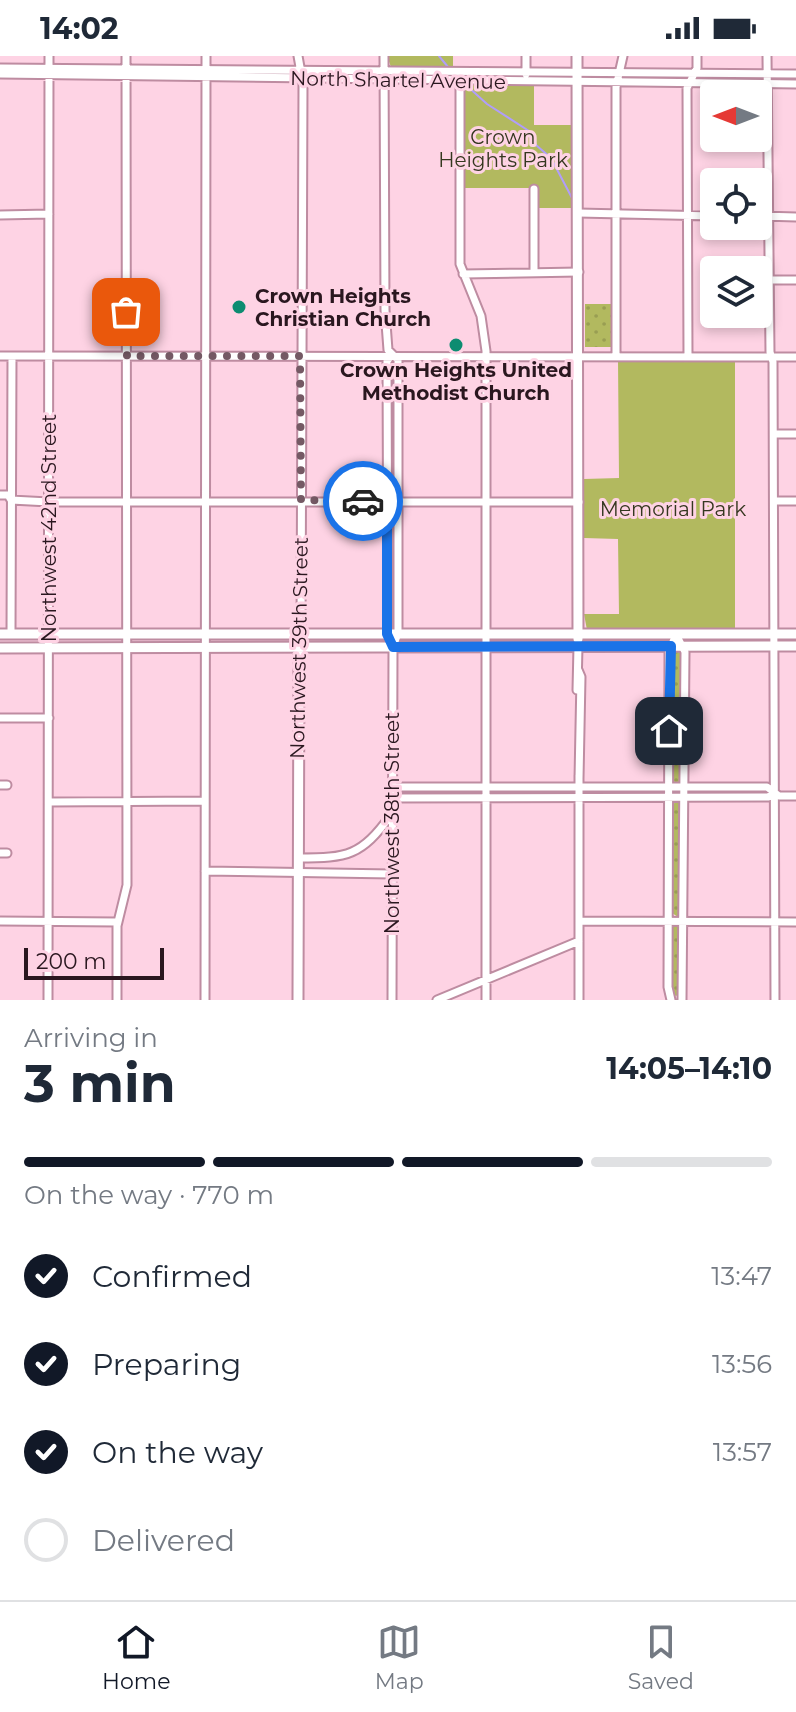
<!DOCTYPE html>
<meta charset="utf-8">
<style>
:root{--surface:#fff;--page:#f2f2f3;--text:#1f2937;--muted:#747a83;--line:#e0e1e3;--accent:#111827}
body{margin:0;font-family:Montserrat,sans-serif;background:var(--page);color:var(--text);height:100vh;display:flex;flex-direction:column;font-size:30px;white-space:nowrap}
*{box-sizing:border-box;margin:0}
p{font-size:26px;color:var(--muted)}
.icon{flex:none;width:44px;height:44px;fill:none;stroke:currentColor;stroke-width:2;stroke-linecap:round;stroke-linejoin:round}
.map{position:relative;height:944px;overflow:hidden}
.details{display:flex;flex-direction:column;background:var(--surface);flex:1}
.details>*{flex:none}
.needle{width:52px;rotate:270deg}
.buttons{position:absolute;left:700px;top:24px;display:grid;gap:16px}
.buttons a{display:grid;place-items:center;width:72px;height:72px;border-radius:8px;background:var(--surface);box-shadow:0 4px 12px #0003;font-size:40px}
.scale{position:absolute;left:24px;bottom:20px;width:140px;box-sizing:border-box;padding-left:8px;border:4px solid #2a171f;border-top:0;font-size:22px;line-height:28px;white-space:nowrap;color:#2a171f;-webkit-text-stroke:6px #fed3e4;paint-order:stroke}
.pin{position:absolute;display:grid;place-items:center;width:68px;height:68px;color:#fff;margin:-34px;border-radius:16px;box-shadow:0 4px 12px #0006}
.courier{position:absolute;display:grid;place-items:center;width:80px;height:80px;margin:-40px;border:6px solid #1a73e8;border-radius:50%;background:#fff;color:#222;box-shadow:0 2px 10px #0007}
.headline em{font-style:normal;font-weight:700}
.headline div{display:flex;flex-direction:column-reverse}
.headline{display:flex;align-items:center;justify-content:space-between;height:136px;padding:0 24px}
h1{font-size:52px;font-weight:700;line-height:60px}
.bar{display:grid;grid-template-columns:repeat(4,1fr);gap:12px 8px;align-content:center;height:96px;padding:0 24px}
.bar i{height:10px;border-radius:6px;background:var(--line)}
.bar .selected{background:var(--accent)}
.bar p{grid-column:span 4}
ol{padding:0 24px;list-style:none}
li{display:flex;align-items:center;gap:24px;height:88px}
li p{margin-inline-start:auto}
li .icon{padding:8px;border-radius:50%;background:var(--accent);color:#fff;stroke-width:4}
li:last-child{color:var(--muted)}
li i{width:44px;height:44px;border:4px solid var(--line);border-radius:50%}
.status{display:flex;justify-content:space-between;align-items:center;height:56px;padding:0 40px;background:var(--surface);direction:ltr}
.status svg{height:22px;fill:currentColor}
.menu{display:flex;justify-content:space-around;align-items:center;height:112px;border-top:2px solid var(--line);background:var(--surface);font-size:22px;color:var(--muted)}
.menu a{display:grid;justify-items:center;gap:4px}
.menu .selected{color:var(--accent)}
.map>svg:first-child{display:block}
</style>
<div class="status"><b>14:02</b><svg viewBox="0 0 49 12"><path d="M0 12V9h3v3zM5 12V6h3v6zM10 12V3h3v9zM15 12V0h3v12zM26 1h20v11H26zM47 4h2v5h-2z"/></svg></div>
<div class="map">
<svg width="796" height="944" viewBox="0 0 796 944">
<defs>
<pattern id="grass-dots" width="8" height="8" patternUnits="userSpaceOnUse" patternTransform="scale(2)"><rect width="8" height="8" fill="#b2b95f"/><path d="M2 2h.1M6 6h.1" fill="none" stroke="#999e52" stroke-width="1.8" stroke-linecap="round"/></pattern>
</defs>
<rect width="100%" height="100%" fill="#fed3e4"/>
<path fill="url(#grass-dots)" d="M585 248H612L613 291H585Z
M390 304 395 307V438L392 440Z
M677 594 682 598V723L677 728 672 724V597Z
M677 745 682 748 678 861 672 857V749Z
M676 869 680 873 679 938 676 940 671 937 670 872Z"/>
<path fill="#b2b95f" d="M387 0H453V12L391 11Z
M469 27 534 28V69H571V152H538V132H463L464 31Z
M618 304H735V575L587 574 584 558H619L618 483 584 482V423L619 422Z"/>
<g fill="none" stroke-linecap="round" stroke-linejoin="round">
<path stroke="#b09dfa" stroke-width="2" d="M439 0 448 11
M466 29 487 48 529 75 536 89 551 102 572 142"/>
<defs>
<path id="minor" d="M298 0 303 28 301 578
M384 0 385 254 388 294 398 304V577L393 591 392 944
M526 0V18
M767 0 770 296 773 306 775 944
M0 12 796 18
M0 18 796 28
M460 25V208L481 260 486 295V944
M534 133V216
M578 157 714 160
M0 159 49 158
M758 160 796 161
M463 218 579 216
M769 224H796
M616 299V31L623 0
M0 300 796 301
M688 300 687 32 697 12V0
M774 378H796
M0 439H8L11 444 49 446H579
M774 445H796
M11 578 12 301
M676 578 685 596 682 944
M388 580 387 305 391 300
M578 614 581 621 579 723
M577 634 578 590
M0 662H49
M0 729H7
M392 731H767L779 740H796
M392 742 768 741 774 738
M49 746 205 745
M0 797H7
M298 802C348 802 361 800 391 759
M205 815 392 818
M0 865 117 866
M579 865 796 866
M48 944 49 0
M117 944V870L127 829 126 0
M205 944 206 0
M437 944 579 885
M579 944V719
M671 944 668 931 669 596 676 578"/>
<path id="major" d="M577 0 578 583
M0 578H796
M0 592 796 590
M298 944 299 585"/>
</defs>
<use href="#minor" stroke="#be8ca1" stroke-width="11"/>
<use href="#major" stroke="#be8ca1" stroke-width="13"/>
<use href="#minor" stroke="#fff" stroke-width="7"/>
<use href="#major" stroke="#fff" stroke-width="9"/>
</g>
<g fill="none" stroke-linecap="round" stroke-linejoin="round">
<path stroke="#745964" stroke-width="8" stroke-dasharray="0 14.4" d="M126 256 127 300H300L301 444 363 445"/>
<path stroke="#1a73e8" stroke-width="10" d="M363 445 387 446V578L393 591 671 590 669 675"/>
</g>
<g fill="#0d8c71" stroke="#fed3e4" stroke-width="3">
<circle cx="239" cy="251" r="8"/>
<circle cx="456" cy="289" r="8"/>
</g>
<g text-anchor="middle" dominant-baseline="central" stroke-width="6" stroke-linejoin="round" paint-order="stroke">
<g font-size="20" fill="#2a171f" stroke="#fed3e4">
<text transform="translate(398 24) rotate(1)">North Shartel Avenue</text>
<text transform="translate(49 472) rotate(-90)">Northwest 42nd Street</text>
<text transform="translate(299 592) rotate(-89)">Northwest 39th Street</text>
<text transform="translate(392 767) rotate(-90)">Northwest 38th Street</text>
</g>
<g font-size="20" fill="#35371f" stroke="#fed3e4">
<text x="503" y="81">Crown<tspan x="503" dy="23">Heights Park</tspan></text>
<text x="673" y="453">Memorial Park</text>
</g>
<g font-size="20" font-weight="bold" fill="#2a171f" stroke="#fed3e4" text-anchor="start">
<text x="255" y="240">Crown Heights<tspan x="255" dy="23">Christian Church</tspan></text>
<text x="456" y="314" text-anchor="middle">Crown Heights United<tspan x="456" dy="23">Methodist Church</tspan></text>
</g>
</g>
</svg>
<div class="buttons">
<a><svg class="needle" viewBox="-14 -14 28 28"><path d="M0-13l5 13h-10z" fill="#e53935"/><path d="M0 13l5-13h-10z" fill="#747a83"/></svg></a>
<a><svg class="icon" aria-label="locate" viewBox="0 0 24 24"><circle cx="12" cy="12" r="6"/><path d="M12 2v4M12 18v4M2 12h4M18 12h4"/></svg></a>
<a><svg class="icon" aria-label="layers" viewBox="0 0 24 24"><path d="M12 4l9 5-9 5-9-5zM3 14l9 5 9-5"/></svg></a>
</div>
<div class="scale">200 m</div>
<div class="pin" style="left:126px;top:256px;background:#ea580c"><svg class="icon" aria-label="bag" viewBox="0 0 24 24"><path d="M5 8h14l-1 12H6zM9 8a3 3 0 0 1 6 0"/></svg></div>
<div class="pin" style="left:669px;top:675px;background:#1f2937"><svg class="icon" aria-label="home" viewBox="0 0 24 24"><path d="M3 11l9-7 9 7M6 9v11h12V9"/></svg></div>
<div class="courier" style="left:363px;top:445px"><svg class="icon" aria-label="car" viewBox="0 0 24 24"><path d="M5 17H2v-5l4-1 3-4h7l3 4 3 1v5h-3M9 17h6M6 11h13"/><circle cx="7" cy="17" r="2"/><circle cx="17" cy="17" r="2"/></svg></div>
</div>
<section class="details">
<div class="headline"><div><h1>3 min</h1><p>Arriving in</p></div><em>14:05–14:10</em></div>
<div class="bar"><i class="selected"></i><i class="selected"></i><i class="selected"></i><i></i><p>On the way · 770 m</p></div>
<ol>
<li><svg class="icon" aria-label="check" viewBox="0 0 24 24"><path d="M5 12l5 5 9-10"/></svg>Confirmed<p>13:47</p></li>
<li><svg class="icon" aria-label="check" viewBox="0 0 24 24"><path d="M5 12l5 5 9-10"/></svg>Preparing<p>13:56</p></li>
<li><svg class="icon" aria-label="check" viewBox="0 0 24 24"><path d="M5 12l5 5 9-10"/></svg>On the way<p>13:57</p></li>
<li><i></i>Delivered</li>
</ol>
</section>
<nav class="menu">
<a class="selected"><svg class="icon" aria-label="home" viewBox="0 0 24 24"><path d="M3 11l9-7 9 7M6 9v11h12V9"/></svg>Home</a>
<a><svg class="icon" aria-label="map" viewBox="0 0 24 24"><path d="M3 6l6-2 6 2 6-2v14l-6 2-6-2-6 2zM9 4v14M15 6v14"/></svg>Map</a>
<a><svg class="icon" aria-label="saved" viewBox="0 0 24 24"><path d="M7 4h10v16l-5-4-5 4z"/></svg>Saved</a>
</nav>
